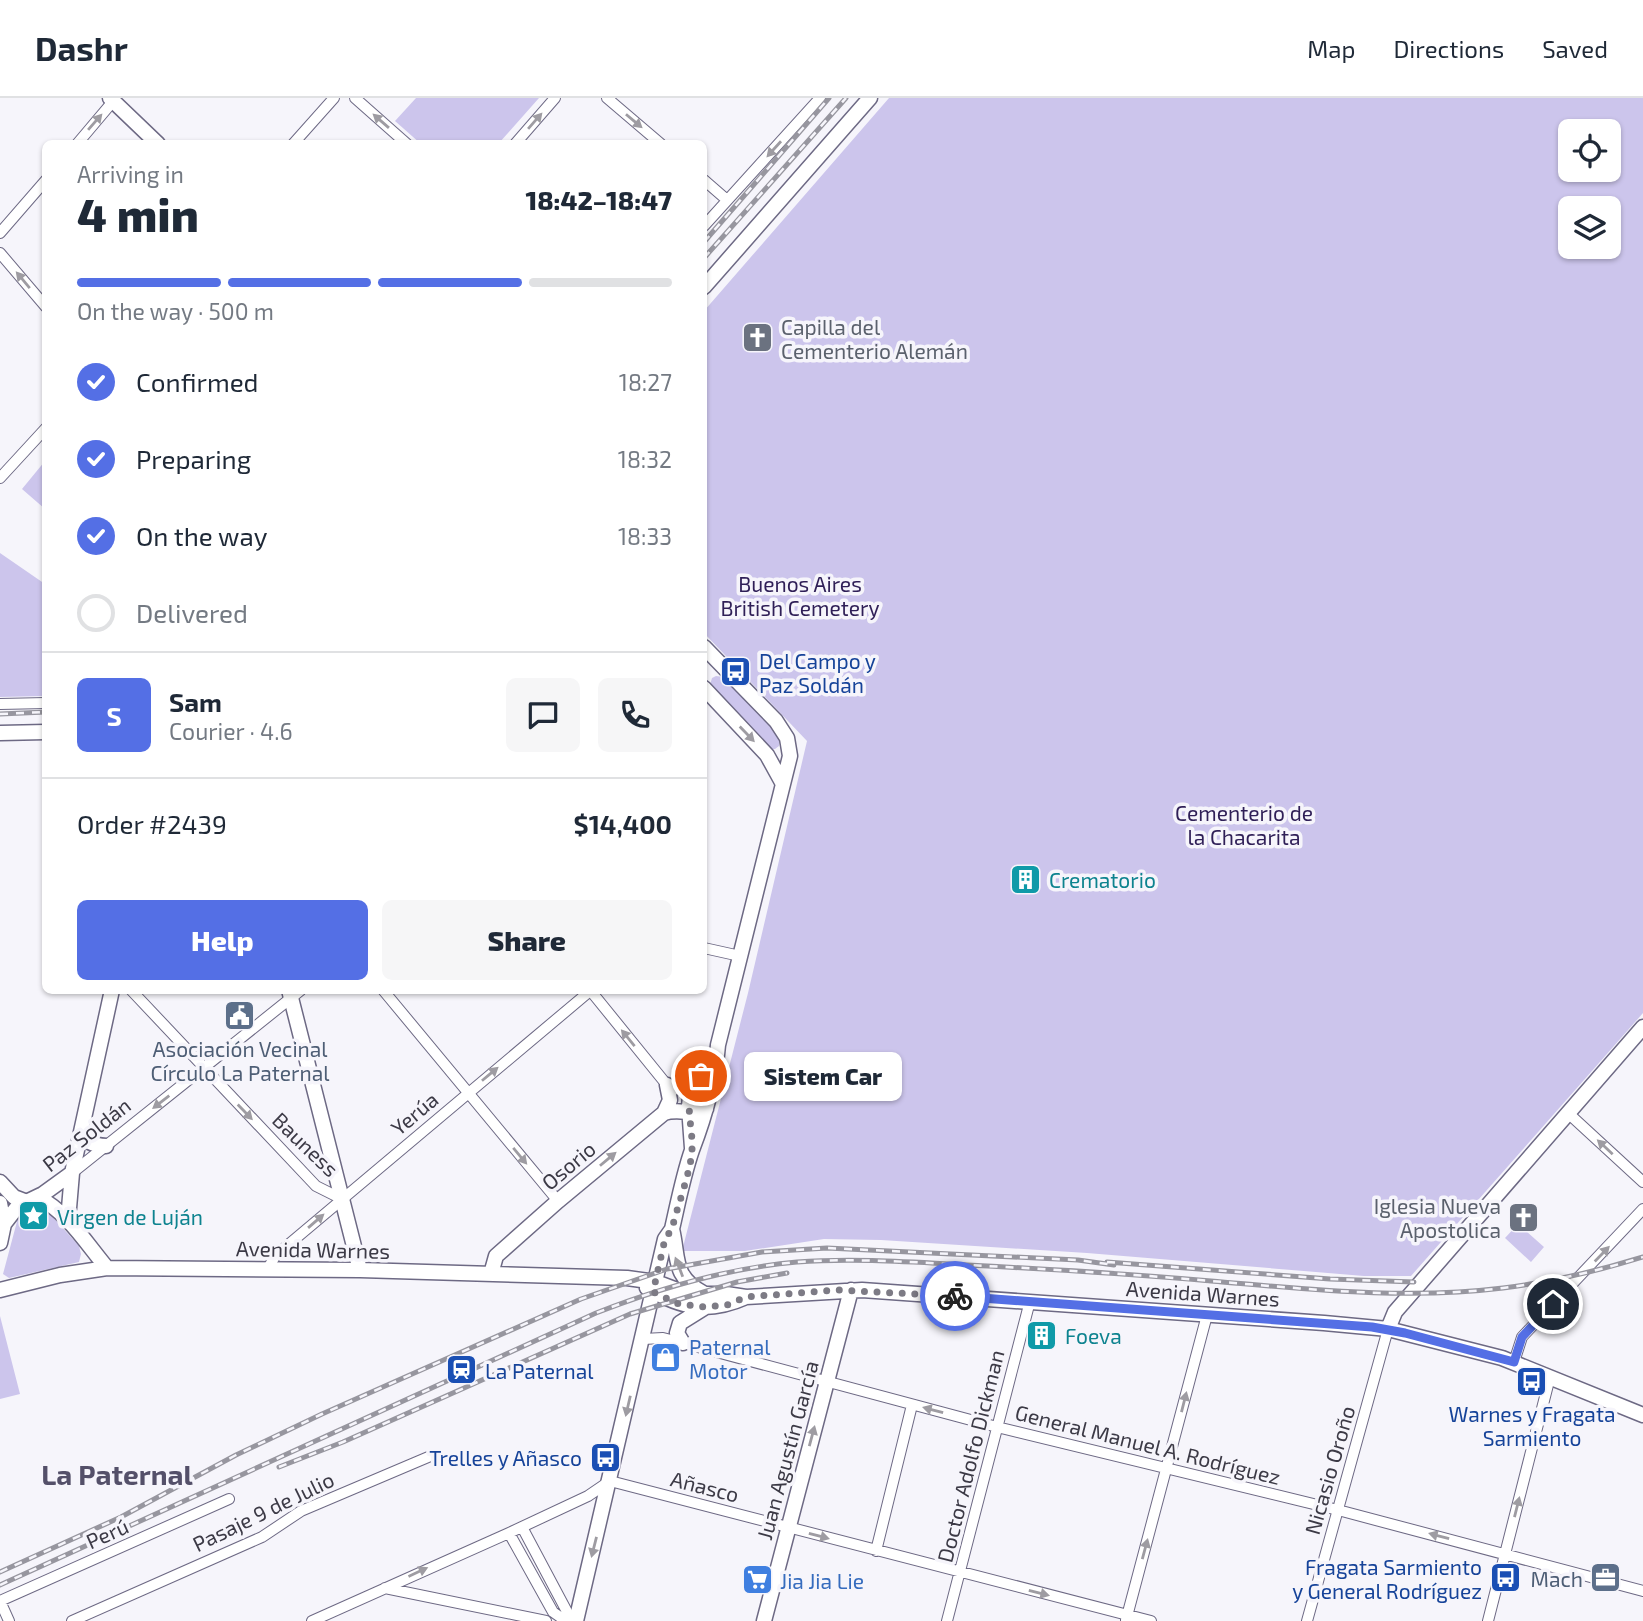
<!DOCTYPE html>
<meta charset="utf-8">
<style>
:root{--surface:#fff;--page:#f6f6f7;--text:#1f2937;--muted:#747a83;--line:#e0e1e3;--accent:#546fe5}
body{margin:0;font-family:"Exo 2",sans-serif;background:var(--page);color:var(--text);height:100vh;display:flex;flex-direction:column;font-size:26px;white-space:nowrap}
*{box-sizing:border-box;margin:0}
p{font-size:23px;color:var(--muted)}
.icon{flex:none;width:38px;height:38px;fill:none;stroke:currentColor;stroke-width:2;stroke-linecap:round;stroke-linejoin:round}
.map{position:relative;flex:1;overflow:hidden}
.sheet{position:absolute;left:42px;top:42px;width:665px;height:854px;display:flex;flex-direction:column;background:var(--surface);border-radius:10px;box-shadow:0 2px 5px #0004}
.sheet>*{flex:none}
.fabs{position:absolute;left:1558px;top:21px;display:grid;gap:14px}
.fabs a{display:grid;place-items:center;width:63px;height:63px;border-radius:10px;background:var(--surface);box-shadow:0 2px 5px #0004;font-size:35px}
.pin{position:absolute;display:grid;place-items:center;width:60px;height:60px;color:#fff;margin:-30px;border:4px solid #fff;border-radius:50%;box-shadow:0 2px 7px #0007}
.courier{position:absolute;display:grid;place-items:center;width:70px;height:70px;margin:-35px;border:5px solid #546fe5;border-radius:50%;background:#fff;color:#222;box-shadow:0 2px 9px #0007}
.bubble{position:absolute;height:49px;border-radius:10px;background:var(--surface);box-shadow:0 2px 5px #0004;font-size:23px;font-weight:800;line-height:49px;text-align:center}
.summary em{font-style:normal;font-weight:800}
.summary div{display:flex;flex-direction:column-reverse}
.summary{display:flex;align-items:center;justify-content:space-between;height:119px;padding:0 35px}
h1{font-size:46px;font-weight:800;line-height:52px}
.bar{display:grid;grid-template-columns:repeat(4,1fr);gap:10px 7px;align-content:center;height:84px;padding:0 35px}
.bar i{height:9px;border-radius:5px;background:var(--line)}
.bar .selected{background:var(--accent)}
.bar p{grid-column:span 4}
.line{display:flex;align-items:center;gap:18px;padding:0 35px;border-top:2px solid var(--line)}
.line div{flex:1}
.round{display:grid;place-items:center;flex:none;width:74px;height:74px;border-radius:10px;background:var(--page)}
ol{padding:0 35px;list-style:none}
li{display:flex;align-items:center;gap:21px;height:77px}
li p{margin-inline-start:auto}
li .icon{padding:7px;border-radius:50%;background:var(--accent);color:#fff;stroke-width:4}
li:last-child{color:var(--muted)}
li i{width:38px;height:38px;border:4px solid var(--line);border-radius:50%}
.action{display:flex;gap:14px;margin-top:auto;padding:14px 35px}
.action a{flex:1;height:80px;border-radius:10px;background:var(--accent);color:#fff;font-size:28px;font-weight:800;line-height:80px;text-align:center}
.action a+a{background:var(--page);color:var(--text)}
header{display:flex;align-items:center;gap:42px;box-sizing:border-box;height:98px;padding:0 35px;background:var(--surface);border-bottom:2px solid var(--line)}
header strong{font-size:33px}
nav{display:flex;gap:38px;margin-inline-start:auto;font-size:24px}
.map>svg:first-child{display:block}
</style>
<header>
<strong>Dashr</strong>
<nav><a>Map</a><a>Directions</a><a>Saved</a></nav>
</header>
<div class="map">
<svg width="1643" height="1523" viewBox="0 0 1643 1523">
<rect width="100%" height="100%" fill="#f6f5fb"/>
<path fill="#ccc5ec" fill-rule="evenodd" d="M416 0H539L499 45 421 46 395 23Z
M889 0H1643V915L1411 1178H1364L1087 1155 881 1142 824 1141 745 1153H682L748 895 807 643 704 535V213ZM1570 33H1608V72H1570ZM1570 110H1608V149H1570Z
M45 363 46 411H45L22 391Z
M0 455 45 486V598L0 599Z
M716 578 724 579 780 638 779 648 775 651H769L710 587 712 580Z
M29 1107 43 1108 79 1148 81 1156 79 1164 9 1180 3 1176 19 1116Z
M1518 1126 1544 1149 1531 1164 1505 1140Z
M0 1218 20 1296 0 1301Z"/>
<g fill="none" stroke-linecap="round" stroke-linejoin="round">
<defs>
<path id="street" d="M355 0 407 46
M607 0 661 46
M77 46 115 1
M293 46 334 0
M515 46 555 0
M704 82 727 102
M704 128 820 0
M0 135 46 82
M0 155 46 209
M0 380 46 330
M0 606 46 605
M704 850 740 858
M131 892 316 1088 342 1101
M383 892 558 1103
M590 892 667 987 675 991 692 993
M1568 1015 1643 1084
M72 1075 301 892
M268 1170 276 1157 590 893
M643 1241 663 1240 683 1245 997 1329 1338 1412 1643 1493
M1514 1264 1522 1239 1643 1111
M522 1429 572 1523
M509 1435 553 1514 566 1523
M876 1453 912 1307
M385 1490 546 1523
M0 1503 229 1401
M0 1503 9 1523
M1126 1522 1207 1217
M72 1523 262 1439 301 1413 433 1357
M312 1523 509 1435 588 1398 610 1383 1151 1523
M947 1523 1030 1203
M1307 1523 1388 1231
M1488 1523 1550 1279"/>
<path id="secondary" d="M110 0 158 46
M704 189 870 0
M704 590 767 657 783 686
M0 635 46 634
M289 892 360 1172
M664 1015 670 1002 667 987
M82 1032C85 1045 93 1047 106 1048
M692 1050 689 1009 690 998 713 958
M0 1084 14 1099 27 1104
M38 1099C67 1114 86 1145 107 1170
M0 1105 4 1126 0 1145
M68 1122 72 1075 112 892
M4 1126 18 1108 43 1096 72 1075
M672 1131C679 1160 672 1178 703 1195
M491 1176 496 1158 558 1103 664 1015C679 1010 693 1018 706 1011
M647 1190C682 1210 708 1216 746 1199
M0 1192 60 1177 107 1170 360 1172 627 1180 656 1184 685 1195 695 1196H726L746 1199 862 1192 1324 1225 1388 1231 1502 1260 1643 1317
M1388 1231 1395 1214 1643 929
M683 1245 677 1235 680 1225 704 1210
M576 1523 665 1141 672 1131C678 1105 683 1078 692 1052 705 1018 715 984 718 947L790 658 787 640 776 623 704 549
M764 1523 851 1192"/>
</defs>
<use href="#street" stroke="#6d6984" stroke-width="12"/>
<use href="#secondary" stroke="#6d6984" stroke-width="17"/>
<use href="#street" stroke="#fff" stroke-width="10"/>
<use href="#secondary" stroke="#fff" stroke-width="14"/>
<defs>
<path id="rail" d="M704 144 829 0
M704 160 846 0
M0 616 46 614
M1107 1164 1330 1181 1414 1184
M279 1369 343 1344 630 1216 737 1184 787 1175
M0 1474 121 1419 236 1357 322 1316 581 1201 667 1171 762 1154 827 1150 1078 1162 1114 1167
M0 1487 596 1215C660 1190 728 1170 797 1164 853 1160 910 1164 967 1167 1048 1171 1130 1176 1211 1183 1308 1191 1406 1202 1503 1190 1550 1184 1598 1173 1643 1159"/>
</defs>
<use href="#rail" stroke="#97969f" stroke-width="5"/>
<use href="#rail" stroke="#f6f5fb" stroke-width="2.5" stroke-dasharray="8" stroke-linecap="butt"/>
</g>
<defs><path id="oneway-solid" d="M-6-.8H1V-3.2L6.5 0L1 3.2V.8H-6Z" transform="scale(1.75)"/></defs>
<g fill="#9e9ca2">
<use href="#oneway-solid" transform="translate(381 23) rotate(-139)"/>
<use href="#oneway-solid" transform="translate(535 23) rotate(-49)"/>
<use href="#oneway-solid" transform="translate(634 23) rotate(40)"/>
<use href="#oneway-solid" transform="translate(95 24) rotate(-49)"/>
<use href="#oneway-solid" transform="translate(774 51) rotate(132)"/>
<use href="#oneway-solid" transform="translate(23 182) rotate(-130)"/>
<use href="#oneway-solid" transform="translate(747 636) rotate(46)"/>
<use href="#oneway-solid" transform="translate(628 940) rotate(-129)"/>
<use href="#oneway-solid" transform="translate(490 976) rotate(-40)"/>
<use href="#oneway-solid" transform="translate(161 1004) rotate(142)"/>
<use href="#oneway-solid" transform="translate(245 1014) rotate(46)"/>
<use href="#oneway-solid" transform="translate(1605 1049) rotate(-137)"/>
<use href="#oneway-solid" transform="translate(520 1058) rotate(50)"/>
<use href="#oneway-solid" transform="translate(608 1061) rotate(-40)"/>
<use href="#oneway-solid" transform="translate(316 1123) rotate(-41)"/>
<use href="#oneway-solid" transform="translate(1602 1156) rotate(-46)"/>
<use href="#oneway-solid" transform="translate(679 1169) rotate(-111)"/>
<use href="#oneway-solid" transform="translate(1184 1304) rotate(-76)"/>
<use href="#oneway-solid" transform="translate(628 1308) rotate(103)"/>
<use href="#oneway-solid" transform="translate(933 1312) rotate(-165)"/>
<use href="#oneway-solid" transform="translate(812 1338) rotate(-75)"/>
<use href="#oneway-solid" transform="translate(1517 1409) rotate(-76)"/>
<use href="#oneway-solid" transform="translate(819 1438) rotate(15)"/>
<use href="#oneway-solid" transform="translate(1439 1438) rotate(-165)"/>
<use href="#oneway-solid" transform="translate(594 1449) rotate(104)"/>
<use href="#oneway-solid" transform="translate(1145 1451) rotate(-75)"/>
<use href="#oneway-solid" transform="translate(418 1474) rotate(-25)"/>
<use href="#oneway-solid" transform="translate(1039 1495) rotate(14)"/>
</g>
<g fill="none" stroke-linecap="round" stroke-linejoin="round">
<path stroke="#7d7b85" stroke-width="7" stroke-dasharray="0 12.6" d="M701 978C681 1009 693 1019 692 1052 691 1073 677 1109 672 1131L665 1141 653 1194 679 1206 705 1209 727 1207 746 1199 837 1192 955 1198"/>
<path stroke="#546fe5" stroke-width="9" d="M955 1198 1372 1229 1405 1235 1514 1264 1522 1239 1553 1206"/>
</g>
<defs>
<symbol id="church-square" viewBox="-11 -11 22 22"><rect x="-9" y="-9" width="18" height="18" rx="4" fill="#6b7280" stroke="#f6f5fb"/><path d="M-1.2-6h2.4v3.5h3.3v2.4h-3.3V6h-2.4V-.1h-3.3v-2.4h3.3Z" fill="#fff"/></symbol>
<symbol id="bus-square" viewBox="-11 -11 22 22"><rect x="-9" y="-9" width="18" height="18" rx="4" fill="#1a4fb4" stroke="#f6f5fb"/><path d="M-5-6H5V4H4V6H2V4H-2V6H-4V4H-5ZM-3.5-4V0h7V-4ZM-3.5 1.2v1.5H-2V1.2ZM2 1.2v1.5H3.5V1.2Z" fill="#fff"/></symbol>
<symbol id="building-square" viewBox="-11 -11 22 22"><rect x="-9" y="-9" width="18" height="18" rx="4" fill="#0f9aa8" stroke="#f6f5fb"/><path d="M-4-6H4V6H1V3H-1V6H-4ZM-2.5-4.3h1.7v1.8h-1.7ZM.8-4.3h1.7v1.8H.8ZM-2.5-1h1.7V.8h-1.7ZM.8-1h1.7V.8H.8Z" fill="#fff"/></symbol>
<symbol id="civic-square" viewBox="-11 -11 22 22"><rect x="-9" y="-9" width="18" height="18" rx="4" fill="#5c6f8a" stroke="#f6f5fb"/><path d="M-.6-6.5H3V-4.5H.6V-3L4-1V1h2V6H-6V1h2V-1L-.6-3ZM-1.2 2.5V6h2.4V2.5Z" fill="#fff"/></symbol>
<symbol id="sight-square" viewBox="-11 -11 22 22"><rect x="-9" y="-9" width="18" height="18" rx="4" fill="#0f9aa8" stroke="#f6f5fb"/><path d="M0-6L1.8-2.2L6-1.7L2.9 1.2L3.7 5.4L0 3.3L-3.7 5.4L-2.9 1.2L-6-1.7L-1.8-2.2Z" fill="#fff"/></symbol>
<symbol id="shop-square" viewBox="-11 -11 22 22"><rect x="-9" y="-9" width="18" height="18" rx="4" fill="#3f7fe0" stroke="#f6f5fb"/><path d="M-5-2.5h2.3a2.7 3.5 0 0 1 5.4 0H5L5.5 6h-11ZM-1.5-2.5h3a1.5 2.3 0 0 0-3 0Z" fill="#fff"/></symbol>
<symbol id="station-square" viewBox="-11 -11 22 22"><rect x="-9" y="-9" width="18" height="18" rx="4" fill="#1a4fb4" stroke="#f6f5fb"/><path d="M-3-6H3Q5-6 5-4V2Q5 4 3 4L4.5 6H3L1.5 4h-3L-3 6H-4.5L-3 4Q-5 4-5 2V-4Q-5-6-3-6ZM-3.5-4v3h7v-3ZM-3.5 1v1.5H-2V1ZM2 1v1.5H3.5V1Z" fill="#fff"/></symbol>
<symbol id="office-square" viewBox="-11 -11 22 22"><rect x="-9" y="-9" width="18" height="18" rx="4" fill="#5c6f8a" stroke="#f6f5fb"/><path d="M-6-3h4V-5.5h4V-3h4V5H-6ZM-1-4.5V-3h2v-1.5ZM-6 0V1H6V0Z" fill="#fff"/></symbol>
<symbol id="supermarket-square" viewBox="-11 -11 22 22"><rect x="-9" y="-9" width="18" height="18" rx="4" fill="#3f7fe0" stroke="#f6f5fb"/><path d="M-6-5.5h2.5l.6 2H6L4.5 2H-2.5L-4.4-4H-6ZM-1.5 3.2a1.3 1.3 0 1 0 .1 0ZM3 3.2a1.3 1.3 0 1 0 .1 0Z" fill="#fff"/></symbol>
</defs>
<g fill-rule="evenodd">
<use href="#church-square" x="740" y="222" width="35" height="35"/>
<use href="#bus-square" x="718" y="556" width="35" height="35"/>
<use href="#building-square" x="1008" y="764" width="35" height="35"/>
<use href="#civic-square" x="222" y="900" width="35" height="35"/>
<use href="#sight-square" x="16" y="1100" width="35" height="35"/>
<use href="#church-square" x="1506" y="1102" width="35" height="35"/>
<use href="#building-square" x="1024" y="1220" width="35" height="35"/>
<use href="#shop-square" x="648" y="1242" width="35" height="35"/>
<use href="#station-square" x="444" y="1254" width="35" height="35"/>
<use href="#bus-square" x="1514" y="1266" width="35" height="35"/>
<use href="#bus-square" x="588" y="1342" width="35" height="35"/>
<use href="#bus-square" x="1488" y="1462" width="35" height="35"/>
<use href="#office-square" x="1588" y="1462" width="35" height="35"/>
<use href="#supermarket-square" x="740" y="1464" width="35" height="35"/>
</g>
<g text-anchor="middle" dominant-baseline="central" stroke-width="7" stroke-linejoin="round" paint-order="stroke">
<g font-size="21" fill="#5b616d" stroke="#f6f5fb" text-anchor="start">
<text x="781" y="228">Capilla del<tspan x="781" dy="24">Cementerio Alemán</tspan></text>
<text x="1501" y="1107" text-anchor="end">Iglesia Nueva<tspan x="1501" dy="24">Apostolica</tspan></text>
</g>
<g font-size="21" fill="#2f1f57" stroke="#f6f5fb">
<text x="800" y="485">Buenos Aires<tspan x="800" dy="24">British Cemetery</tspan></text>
<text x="1244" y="714">Cementerio de<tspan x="1244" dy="24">la Chacarita</tspan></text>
</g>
<g font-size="21" fill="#164399" stroke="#f6f5fb" text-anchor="start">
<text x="759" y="562">Del Campo y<tspan x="759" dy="24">Paz Soldán</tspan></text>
<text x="485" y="1272">La Paternal</text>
<text x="1532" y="1315" text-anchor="middle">Warnes y Fragata<tspan x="1532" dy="24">Sarmiento</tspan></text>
<text x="582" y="1359" text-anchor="end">Trelles y Añasco</text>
<text x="1482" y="1468" text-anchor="end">Fragata Sarmiento<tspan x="1482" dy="24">y General Rodríguez</tspan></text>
</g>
<g font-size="21" fill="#0d838f" stroke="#f6f5fb" text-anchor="start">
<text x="1049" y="781">Crematorio</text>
<text x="57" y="1118">Virgen de Luján</text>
<text x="1065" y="1237">Foeva</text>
</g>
<g font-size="21" fill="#4e5e75" stroke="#f6f5fb">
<text x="240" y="950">Asociación Vecinal<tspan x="240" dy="24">Círculo La Paternal</tspan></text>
<text x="1583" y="1480" text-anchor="end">Mach</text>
</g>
<g font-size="21" fill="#3c3a46" stroke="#f6f5fb">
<text transform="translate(414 1015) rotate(-40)">Yerúa</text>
<text transform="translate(86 1036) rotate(-38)">Paz Soldán</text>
<text transform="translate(306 1046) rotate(44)">Bauness</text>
<text transform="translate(568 1067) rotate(-40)">Osorio</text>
<text transform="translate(313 1151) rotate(1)">Avenida Warnes</text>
<text transform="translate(1203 1195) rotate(4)">Avenida Warnes</text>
<text transform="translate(1148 1346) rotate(14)">General Manuel A. Rodríguez</text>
<text transform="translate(787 1352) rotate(-75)">Juan Agustín García</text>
<text transform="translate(970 1358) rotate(-76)">Doctor Adolfo Dickman</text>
<text transform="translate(1329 1372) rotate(-74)">Nicasio Oroño</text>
<text transform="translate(705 1388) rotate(14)">Añasco</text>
<text transform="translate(263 1413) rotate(-26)">Pasaje 9 de Julio</text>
<text transform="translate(107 1435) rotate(-24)">Perú</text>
</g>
<g font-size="21" fill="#366cbe" stroke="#f6f5fb" text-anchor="start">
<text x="689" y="1248">Paternal<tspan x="689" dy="24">Motor</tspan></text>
<text x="780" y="1482">Jia Jia Lie</text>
</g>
<g font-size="28" font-weight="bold" fill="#545069" stroke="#f6f5fb">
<text x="117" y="1376">La Paternal</text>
</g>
</g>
</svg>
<div class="fabs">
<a><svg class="icon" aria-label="locate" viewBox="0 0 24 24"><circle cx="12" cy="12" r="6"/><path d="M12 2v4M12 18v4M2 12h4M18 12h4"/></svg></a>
<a><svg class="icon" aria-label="layers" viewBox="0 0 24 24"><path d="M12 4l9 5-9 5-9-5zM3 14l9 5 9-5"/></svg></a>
</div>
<div class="pin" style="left:701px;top:978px;background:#ea580c"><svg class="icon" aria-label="bag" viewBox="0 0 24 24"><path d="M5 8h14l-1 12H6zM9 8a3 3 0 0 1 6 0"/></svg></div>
<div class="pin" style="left:1553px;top:1206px;background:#1f2937"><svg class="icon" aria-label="home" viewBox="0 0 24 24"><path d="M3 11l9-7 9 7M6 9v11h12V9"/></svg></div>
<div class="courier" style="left:955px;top:1198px"><svg class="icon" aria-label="bike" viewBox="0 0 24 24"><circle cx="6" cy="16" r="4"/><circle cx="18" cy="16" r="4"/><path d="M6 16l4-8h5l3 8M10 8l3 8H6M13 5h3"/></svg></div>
<div class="bubble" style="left:744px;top:954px;width:158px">Sistem Car</div>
<section class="sheet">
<div class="summary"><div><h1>4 min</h1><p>Arriving in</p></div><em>18:42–18:47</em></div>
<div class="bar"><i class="selected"></i><i class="selected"></i><i class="selected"></i><i></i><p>On the way · 500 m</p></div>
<ol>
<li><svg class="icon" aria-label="check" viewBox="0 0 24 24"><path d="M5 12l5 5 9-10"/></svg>Confirmed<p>18:27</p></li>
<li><svg class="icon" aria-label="check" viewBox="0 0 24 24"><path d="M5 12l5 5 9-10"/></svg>Preparing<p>18:32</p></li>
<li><svg class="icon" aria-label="check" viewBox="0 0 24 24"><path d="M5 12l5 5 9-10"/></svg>On the way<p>18:33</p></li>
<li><i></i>Delivered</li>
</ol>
<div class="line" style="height:126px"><b class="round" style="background:var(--accent);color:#fff">S</b><div><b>Sam</b><p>Courier · 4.6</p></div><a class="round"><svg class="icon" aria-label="chat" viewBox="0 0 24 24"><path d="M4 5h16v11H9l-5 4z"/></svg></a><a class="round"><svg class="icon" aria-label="phone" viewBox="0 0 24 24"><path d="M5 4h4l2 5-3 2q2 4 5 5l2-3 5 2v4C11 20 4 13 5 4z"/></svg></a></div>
<div class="line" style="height:91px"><div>Order #2439</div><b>$14,400</b></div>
<div class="action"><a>Help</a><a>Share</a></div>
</section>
</div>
